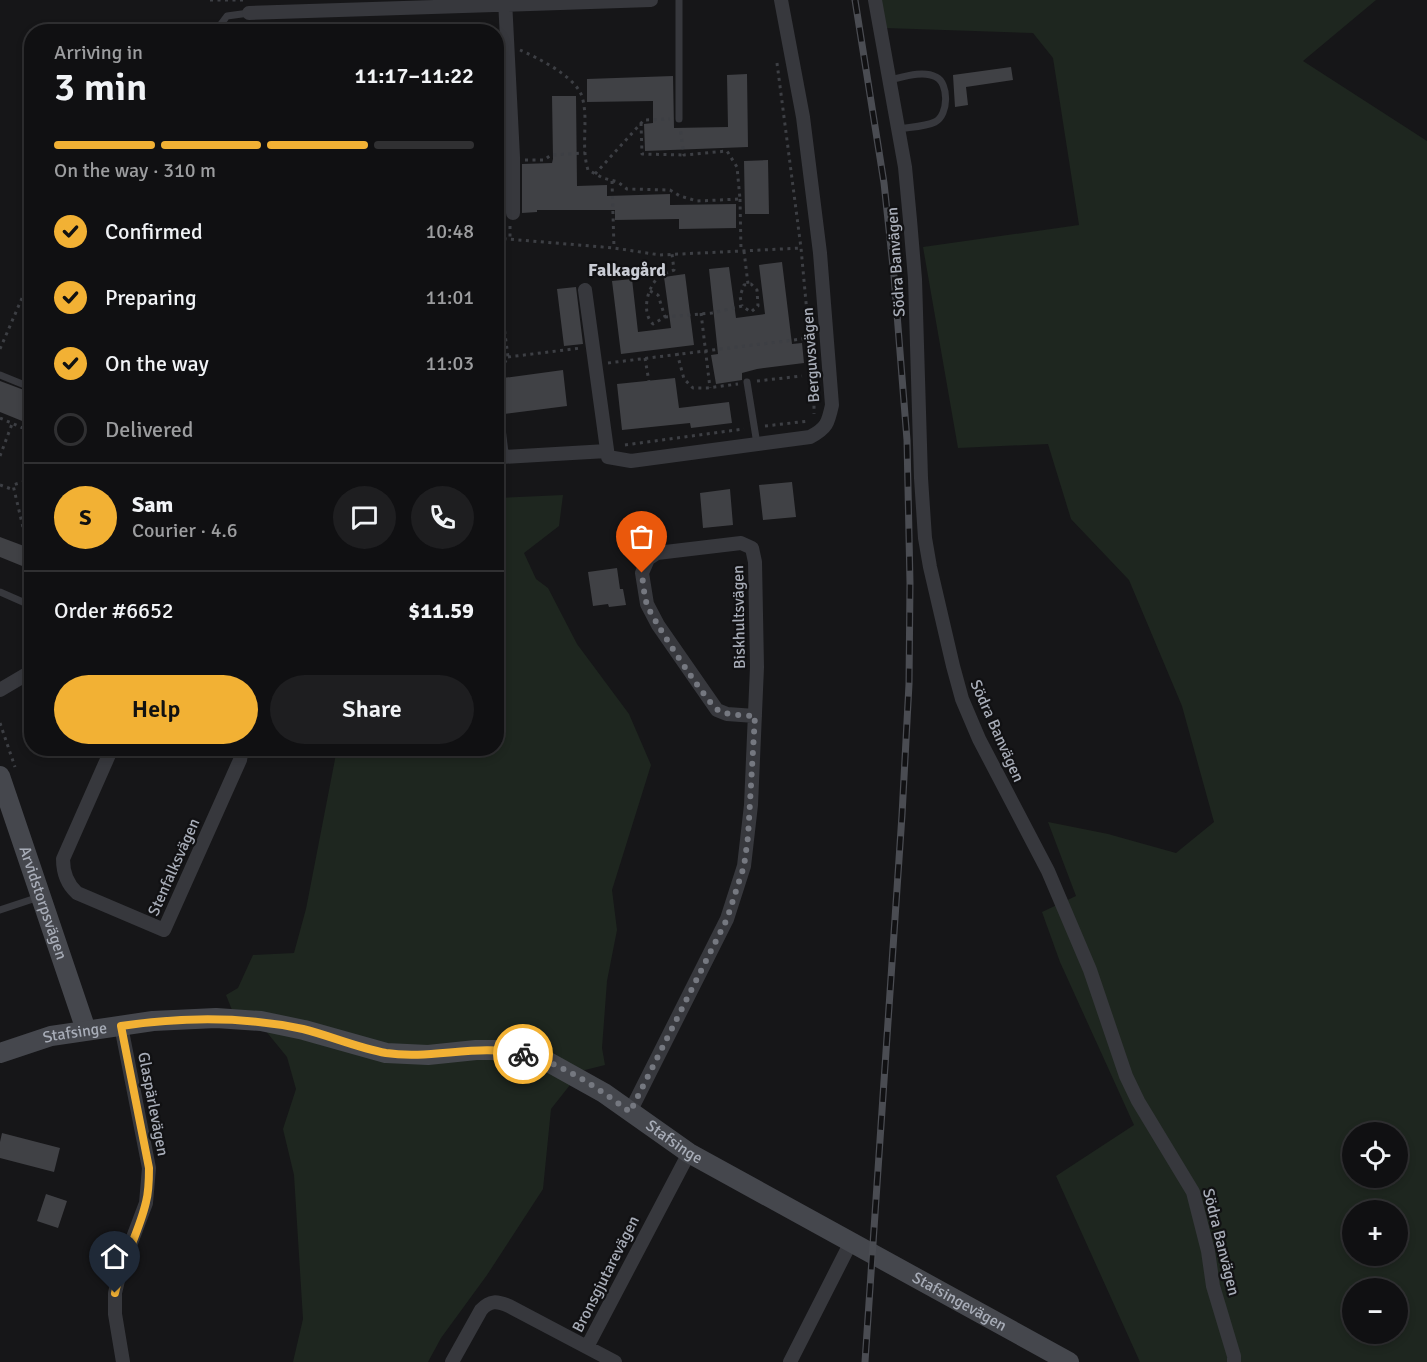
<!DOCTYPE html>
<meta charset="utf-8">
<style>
:root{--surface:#101012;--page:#1e1e20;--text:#f1f3f6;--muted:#9c9d9f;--line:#303032;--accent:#f2b134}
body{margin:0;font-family:Signika,sans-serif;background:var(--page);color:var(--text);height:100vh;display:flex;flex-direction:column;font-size:22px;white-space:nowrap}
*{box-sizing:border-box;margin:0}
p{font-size:20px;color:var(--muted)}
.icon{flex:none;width:33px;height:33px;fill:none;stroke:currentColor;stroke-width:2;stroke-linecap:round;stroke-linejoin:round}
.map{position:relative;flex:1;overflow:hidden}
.details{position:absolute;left:24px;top:24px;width:480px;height:732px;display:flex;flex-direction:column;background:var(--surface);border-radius:24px;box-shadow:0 3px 9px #0003,0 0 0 2px var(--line)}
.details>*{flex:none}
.tools{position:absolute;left:1342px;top:1122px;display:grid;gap:12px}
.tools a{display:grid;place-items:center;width:66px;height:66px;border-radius:50%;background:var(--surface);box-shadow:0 3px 9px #0003,0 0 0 2px var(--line);font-size:30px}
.pin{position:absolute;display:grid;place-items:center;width:51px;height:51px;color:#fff;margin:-62px -26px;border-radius:50% 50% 50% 0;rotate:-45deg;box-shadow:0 0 6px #0007}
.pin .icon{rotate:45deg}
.courier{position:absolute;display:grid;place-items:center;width:60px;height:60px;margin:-30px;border:4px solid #f2b134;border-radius:50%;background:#fff;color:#222;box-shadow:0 2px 8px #0007}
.overview em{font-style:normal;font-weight:600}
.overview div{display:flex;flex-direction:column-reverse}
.overview{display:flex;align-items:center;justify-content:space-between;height:102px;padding:0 30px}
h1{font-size:39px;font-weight:600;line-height:45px}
.bar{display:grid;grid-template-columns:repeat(4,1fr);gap:9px 6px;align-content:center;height:72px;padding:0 30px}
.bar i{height:8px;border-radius:4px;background:var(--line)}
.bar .active{background:var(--accent)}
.bar p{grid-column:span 4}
.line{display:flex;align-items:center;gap:15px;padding:0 30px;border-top:2px solid var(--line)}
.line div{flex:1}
.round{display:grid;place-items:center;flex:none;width:63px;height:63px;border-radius:32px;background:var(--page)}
ol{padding:0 30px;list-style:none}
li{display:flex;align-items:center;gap:18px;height:66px}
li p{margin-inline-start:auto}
li .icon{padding:6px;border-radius:50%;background:var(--accent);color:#111;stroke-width:4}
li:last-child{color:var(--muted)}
li i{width:33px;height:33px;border:3px solid var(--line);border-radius:50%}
.button{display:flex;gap:12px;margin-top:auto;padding:12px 30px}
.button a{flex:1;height:69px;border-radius:36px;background:var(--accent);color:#111;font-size:24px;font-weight:600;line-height:69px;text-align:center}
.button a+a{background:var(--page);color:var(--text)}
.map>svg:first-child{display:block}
</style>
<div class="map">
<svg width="1427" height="1362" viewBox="0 0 1427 1362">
<rect width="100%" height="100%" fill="#161618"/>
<path fill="#1e261f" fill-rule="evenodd" d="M881 0H1376L1303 61 1427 141V1362H1140L1056 1176 1134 1125 1060 962 1042 912 1076 896 1048 822 1108 834 1176 853 1214 822 1182 706 1129 580 1071 519 1048 444 958 448 923 247 1079 225 1053 58 1033 33 885 28ZM1353 1132H1398V1178H1353ZM1353 1210H1398V1256H1353ZM1353 1288H1398V1334H1353Z
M563 495 559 526 524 553 536 579 548 588 577 644 629 714 651 765 612 890 617 930 607 981 602 1048 605 1065 581 1071 551 1109 543 1189 487 1275 441 1338 428 1362H293L303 1319 294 1175 283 1129 296 1089 287 1057 265 1030 232 1010 226 995 238 988 253 955 294 953 306 909 337 749 496 748 497 498Z"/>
<path fill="#404145" d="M1011 67 1013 80 966 87 968 105 955 107 953 75Z
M747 74 748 147 645 151 644 124 653 123V101L587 102V79L673 76 674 128 728 127 727 75Z
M552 96H576L577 186 607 185V196L670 194V205L736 204V228L679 229V219L615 220V210H537V212L522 213V164L552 163 553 159Z
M768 160 769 214H745L744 161Z
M496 163H504V213H496Z
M782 262 792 344 802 343 804 363 757 369 742 373V380L716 384 711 355 718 354 709 269 729 267 736 318 765 314 759 265Z
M685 274 694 345 621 354 612 281 632 279 638 332 671 328 664 277Z
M576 287 583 344 564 346 557 289Z
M563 370 567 406 496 415V379Z
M675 378 679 408 729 402 732 423 691 428 690 423 622 430 617 384Z
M0 381 32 393V425L0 412Z
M792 482 796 517 763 520 759 485Z
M730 489 733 525 703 528 700 493Z
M0 537 32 549V570L0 557Z
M617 568 620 589H623L626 605 609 607 608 604 593 606 588 572Z
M2 1133 60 1148 54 1172 0 1158V1142Z
M46 1194 67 1201 58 1228 37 1221Z"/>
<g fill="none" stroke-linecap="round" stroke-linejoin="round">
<path stroke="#3d3f44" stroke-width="3" stroke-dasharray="3 4.5" stroke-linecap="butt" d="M210 0H244
M520 50C538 58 570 74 580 92 584 99 585 112 585 120 585 137 583 154 588 170L603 178 618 182 627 189 670 190 680 196 697 201 740 199 737 167 727 151 684 155 680 128
M777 63 801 248 814 389V414
M641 123 642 154 684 155
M525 160H544L551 155 585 153
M595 174 644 120 670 119
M612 181 614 248
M740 199 741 250
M510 226V239
M496 238 614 248 660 255 802 248
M744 251 748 284
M496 264 508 357 498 374
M650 291 658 295 665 317 653 324C641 313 647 286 660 276 664 274 669 272 674 270L672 254
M701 313 710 388
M665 317 712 313 742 306 751 312 758 306 757 290 751 284 744 285 740 296 742 306
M0 349 32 275
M677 353 684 379 693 388H707L738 384
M508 357 581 348
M645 358 649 382
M608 363 810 338
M757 381 802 376
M0 418 32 432
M765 426 809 421
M625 445 744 429
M0 456 12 424
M32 479 13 485 26 540 32 542
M0 485 14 490
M0 723 15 767"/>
<path stroke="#37383d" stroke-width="7" d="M679 0V119
M215 32 227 16 249 13
M890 80C903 77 923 70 936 77 949 83 949 115 935 122 925 127 909 127 898 129
M0 375 32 388
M747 382 757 444
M0 592 32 606
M0 910 39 897"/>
<path stroke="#37383d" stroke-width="14" d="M505 0 513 157V213
M875 0 905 167 910 220 915 279 921 478 925 538 930 567 953 666 962 699 979 739 1048 871 1090 970 1126 1076 1138 1101 1193 1192 1208 1251 1213 1286 1234 1356V1362
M249 13 651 0
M585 290 608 457 631 461 810 437C827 428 828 423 832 405L820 253 803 117 781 0
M498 424 502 457 607 451
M0 690 32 671
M112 748 63 859C63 873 67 884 77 893L164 930 240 760 242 748
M121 1026 149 1168 146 1203 120 1272 115 1293V1314L123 1362
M630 1112 727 919 744 866 751 805 757 667 755 562 752 548 741 543 657 553 648 559 642 573 647 604 658 625 717 710 727 714 755 716
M587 1347 689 1153
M452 1362 481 1310C490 1300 497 1301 509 1306L615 1362
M790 1362 851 1242"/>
<g stroke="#45474d" stroke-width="20">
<path id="s1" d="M0 776 86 1030"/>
<path id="s2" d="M0 1053 51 1036 153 1021 216 1018 261 1021 304 1030 386 1053 428 1055 476 1050H508L543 1059 604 1093 689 1153 1069 1362"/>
</g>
<defs>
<path id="rail" d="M855 0 884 183 894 276 907 440 910 583 909 684 902 815 865 1362"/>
</defs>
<use href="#rail" stroke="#4a4c52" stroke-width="7"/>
<use href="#rail" stroke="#111113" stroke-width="4.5" stroke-dasharray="14" stroke-linecap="butt"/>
</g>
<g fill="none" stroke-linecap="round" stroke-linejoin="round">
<path stroke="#757880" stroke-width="6" stroke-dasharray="0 10.8" d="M523 1054C562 1063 598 1088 630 1112L727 919 736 891 744 866 748 837 755 716C743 715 728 716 718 710 706 702 653 620 647 605 644 595 643 583 642 573"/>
<path stroke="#f2b134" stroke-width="8" d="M115 1293C122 1261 139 1233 146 1202 149 1191 149 1180 149 1168L121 1026C182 1017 242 1016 303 1029 331 1036 358 1048 386 1053 432 1060 478 1043 523 1054"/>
</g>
<g text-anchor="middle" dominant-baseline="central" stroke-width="4.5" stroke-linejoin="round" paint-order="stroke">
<g font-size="16" fill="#a8adb8" stroke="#111113">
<text transform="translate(896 262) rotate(-94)">Södra Banvägen</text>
<text transform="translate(811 355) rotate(-94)">Berguvsvägen</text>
<text transform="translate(739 617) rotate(-91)">Biskhultsvägen</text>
<text transform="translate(997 731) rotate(66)">Södra Banvägen</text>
<text transform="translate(174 867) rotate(-66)">Stenfalksvägen</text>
<text stroke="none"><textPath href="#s1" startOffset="134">Arvidstorpsvägen</textPath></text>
<text stroke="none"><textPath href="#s2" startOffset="78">Stafsinge</textPath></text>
<text transform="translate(153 1104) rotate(79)">Glaspärlevägen</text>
<text stroke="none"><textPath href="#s2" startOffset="708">Stafsinge</textPath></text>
<text transform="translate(1221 1242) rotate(76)">Södra Banvägen</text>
<text transform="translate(606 1274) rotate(-63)">Bronsgjutarevägen</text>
<text stroke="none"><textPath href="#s2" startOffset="1035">Stafsingevägen</textPath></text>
</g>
<g font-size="18" font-weight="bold" fill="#c9ccd4" stroke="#111113">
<text x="627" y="270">Falkagård</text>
</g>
</g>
</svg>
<div class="tools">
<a><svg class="icon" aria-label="locate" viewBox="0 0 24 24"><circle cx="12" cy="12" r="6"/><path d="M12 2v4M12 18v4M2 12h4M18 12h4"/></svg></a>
<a>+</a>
<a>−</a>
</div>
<div class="pin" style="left:642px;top:573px;background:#ea580c"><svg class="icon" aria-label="bag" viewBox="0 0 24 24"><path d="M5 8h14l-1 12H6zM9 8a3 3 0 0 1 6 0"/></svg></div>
<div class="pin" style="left:115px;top:1293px;background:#1f2937"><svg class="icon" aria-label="home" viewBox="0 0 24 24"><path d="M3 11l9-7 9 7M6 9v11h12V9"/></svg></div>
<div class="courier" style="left:523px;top:1054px"><svg class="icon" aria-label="bike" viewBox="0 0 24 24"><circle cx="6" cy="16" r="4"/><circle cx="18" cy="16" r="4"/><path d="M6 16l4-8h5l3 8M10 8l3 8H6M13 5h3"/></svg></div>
<section class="details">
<div class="overview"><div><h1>3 min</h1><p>Arriving in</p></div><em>11:17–11:22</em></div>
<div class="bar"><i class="active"></i><i class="active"></i><i class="active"></i><i></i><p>On the way · 310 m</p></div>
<ol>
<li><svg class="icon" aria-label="check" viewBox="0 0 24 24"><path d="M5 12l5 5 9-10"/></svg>Confirmed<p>10:48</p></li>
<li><svg class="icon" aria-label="check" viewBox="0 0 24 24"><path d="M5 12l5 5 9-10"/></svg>Preparing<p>11:01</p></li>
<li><svg class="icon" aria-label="check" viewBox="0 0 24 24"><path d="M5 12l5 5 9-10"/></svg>On the way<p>11:03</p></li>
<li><i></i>Delivered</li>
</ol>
<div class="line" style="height:108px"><b class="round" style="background:var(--accent);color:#111">S</b><div><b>Sam</b><p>Courier · 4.6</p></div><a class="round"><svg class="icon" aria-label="chat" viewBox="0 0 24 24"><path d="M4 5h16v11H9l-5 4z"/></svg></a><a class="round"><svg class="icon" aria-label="phone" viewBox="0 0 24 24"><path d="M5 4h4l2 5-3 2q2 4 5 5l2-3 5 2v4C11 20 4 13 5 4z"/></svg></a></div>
<div class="line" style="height:78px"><div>Order #6652</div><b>$11.59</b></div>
<div class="button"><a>Help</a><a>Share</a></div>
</section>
</div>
